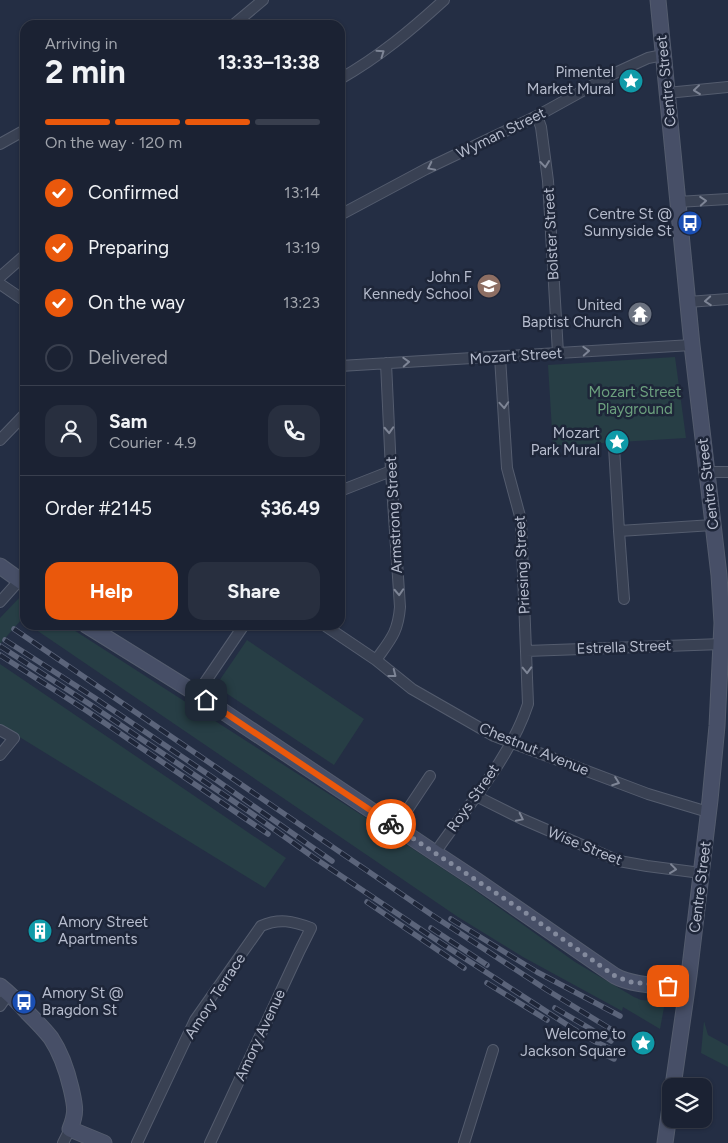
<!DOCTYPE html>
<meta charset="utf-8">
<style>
:root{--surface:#1b2233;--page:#282f3f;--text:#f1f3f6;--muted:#a0a4ac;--line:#393f4e;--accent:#ea580c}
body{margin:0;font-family:Figtree,sans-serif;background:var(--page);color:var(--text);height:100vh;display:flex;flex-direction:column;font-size:19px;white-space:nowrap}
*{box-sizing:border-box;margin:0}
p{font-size:16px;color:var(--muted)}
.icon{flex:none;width:28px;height:28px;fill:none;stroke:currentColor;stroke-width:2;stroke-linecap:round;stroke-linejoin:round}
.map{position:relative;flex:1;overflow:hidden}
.panel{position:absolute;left:20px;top:20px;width:325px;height:610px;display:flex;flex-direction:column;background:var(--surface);border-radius:15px;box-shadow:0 1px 4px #0004,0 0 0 1px var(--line)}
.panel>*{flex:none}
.fabs{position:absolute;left:662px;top:1078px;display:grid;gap:10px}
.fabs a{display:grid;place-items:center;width:50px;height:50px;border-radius:10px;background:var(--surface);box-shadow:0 1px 4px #0004,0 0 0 1px var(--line);font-size:25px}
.pin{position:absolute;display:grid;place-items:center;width:42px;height:42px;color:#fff;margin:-21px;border-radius:10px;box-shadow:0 2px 8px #0006}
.courier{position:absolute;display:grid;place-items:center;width:50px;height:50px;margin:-25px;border:4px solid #ea580c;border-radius:50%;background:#fff;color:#222;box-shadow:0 1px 6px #0007}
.overview em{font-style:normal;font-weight:700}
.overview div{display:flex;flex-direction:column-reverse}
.overview{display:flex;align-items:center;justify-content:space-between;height:85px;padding:0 25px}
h1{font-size:32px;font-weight:700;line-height:38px}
.bar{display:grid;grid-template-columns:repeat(4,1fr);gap:8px 5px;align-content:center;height:60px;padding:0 25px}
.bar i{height:6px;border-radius:4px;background:var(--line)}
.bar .current{background:var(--accent)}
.bar p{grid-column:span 4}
.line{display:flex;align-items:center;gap:12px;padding:0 25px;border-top:1px solid var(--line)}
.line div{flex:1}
.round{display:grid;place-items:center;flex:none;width:52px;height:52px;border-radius:15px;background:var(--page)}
ol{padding:0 25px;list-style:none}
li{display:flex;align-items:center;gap:15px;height:55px}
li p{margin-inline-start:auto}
li .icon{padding:5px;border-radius:50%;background:var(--accent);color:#fff;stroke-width:4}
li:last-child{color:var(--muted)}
li i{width:28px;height:28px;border:2px solid var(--line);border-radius:50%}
.button{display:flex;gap:10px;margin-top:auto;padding:10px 25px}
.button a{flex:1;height:58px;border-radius:15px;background:var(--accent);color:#fff;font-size:20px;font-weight:700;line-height:58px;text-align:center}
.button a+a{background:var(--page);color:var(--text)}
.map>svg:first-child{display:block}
</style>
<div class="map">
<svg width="728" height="1143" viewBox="0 0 728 1143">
<rect width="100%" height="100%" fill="#242e44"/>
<path fill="#273e45" d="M675 357 686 438 553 446 548 365Z
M20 597 25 598V622L21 620 0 644V618Z
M29 625H66L363 816 466 884 575 962 634 997 641 1000 665 1002 660 1029 623 1007 622 1011 523 957 458 917Z
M247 640 364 719 334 765 217 687V684Z
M0 664 286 858 265 888 0 725Z
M704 1021 708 1035 728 1046V1067L701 1053Z"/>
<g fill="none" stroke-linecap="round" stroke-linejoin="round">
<defs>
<path id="street" d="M233 25 263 0
M340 79C380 56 410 31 444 0
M667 93 728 87
M537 116 541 127 548 181 558 353
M0 144 25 130
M677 202 728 199
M340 215 426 169 537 116 613 74 648 58 663 55
M0 277 25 255
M0 284 25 301
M688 302 728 299
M340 366 692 345
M0 440 25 414
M614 447 619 531 713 525
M707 472H728
M340 491 391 471
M619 531 624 599
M0 602 25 574
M324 625 376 660 412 689 494 736 648 794 708 812
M526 651 722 644
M376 660C390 640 398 633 400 607L391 471 386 363
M197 694 244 625
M0 730 14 738 0 755
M476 796 522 819 619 861 647 866 701 873
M396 827 430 776
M435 853C467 806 510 759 528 704L521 520 507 468 500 357
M0 1006 9 993
M63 1143 70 1129
M137 1143 195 1020 261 926C279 918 293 921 311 928L300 950 210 1143
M464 1143 493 1050"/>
<path id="secondary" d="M658 0 692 345 719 575 722 623 717 726 710 800 689 975 673 1086
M0 566 25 584
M86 625 197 694 435 853 476 880 615 976C633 986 666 986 687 989
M0 986C10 994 19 1003 28 1013 36 1021 44 1029 51 1038 61 1053 67 1071 71 1088 75 1106 77 1112 70 1129L104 1143
M665 1143 671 1100"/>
</defs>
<use href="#street" stroke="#545c6e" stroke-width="12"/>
<use href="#secondary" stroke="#545c6e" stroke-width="17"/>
<use href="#street" stroke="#394153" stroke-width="10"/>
<use href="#secondary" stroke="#474f67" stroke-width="15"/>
<defs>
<path id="rail" d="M14 629 432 915 547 990 617 1033
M5 640 95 698 212 777 332 861
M0 646 91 705 251 813 313 857 441 943 572 1028 594 1041 615 1051
M0 655 87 711 268 834
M367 902 464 968
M451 919 537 972 620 1016
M431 928 487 965
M487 983 547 1020
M555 1008 611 1041
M598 1051 614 1059"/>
</defs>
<use href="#rail" stroke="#5b647a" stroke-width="5.5"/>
<use href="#rail" stroke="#1e2639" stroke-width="4" stroke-dasharray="11" stroke-linecap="butt"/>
</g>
<defs><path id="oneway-chevron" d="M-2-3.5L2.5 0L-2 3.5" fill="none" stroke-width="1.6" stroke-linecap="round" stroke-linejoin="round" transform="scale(1.25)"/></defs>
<g stroke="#7e8596">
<use href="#oneway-chevron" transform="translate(381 53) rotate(-35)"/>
<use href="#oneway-chevron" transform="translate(697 90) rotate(174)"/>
<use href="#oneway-chevron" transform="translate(545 164) rotate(83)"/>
<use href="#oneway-chevron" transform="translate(431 167) rotate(154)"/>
<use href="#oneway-chevron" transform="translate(703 201) rotate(-4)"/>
<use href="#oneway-chevron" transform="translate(708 301) rotate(176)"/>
<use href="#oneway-chevron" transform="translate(586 351) rotate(-3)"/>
<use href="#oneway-chevron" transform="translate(406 362) rotate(-3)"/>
<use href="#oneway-chevron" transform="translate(504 405) rotate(86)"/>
<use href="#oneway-chevron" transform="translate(389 430) rotate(87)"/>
<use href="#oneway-chevron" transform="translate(399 592) rotate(87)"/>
<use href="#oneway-chevron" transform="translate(527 670) rotate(88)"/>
<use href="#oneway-chevron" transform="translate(393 674) rotate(38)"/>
<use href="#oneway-chevron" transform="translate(616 782) rotate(20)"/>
<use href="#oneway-chevron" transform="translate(520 818) rotate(26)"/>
<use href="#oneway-chevron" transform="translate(673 869) rotate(7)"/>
</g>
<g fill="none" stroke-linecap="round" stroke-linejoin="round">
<path stroke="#838a9d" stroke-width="5" stroke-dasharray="0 9" d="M391 824 523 911 615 976 630 982 668 986"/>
<path stroke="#ea580c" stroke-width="6" d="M206 700 391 824"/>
</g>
<defs>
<symbol id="sight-disc" viewBox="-11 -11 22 22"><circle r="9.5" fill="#0f9aa8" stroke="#1e2639"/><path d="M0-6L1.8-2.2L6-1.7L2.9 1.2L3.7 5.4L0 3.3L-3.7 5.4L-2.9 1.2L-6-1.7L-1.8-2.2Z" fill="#fff"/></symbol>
<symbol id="bus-disc" viewBox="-11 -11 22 22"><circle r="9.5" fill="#1a4fb4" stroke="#1e2639"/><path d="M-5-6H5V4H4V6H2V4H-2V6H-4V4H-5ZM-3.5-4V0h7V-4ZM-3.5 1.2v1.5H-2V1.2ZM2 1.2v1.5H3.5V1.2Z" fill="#fff"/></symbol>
<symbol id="school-disc" viewBox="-11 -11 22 22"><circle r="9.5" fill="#8d6e63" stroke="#1e2639"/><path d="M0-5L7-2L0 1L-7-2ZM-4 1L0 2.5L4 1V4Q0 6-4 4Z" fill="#fff"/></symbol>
<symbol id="temple-disc" viewBox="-11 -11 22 22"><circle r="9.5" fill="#6b7280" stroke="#1e2639"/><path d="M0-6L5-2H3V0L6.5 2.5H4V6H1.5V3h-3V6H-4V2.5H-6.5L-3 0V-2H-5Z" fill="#fff"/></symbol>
<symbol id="building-disc" viewBox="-11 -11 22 22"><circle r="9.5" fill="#0f9aa8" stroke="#1e2639"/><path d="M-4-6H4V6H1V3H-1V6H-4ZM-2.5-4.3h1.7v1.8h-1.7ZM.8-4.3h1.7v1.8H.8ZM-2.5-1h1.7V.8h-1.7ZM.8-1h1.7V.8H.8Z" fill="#fff"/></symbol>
</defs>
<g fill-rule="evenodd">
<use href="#sight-disc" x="617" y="67" width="28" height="28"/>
<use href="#bus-disc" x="676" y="209" width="28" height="28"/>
<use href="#school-disc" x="475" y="272" width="28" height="28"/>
<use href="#temple-disc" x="626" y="300" width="28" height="28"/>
<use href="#sight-disc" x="603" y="428" width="28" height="28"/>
<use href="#building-disc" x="26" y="917" width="28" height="28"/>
<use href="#bus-disc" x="10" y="988" width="28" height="28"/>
<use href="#sight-disc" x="629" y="1029" width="28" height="28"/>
</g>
<g text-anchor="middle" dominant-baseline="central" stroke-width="5" stroke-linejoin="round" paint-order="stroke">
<g font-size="15" fill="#b6bccd" stroke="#1e2639" text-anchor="end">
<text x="614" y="72">Pimentel<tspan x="614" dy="17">Market Mural</tspan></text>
<text x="672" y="214">Centre St @<tspan x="672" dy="17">Sunnyside St</tspan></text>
<text x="472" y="277">John F<tspan x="472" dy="17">Kennedy School</tspan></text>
<text x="622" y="305">United<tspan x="622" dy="17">Baptist Church</tspan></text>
<text x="600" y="433">Mozart<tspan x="600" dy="17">Park Mural</tspan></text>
<text x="58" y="922" text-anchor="start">Amory Street<tspan x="58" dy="17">Apartments</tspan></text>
<text x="42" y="993" text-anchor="start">Amory St @<tspan x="42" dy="17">Bragdon St</tspan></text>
<text x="626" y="1034">Welcome to<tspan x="626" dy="17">Jackson Square</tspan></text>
</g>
<g font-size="15" fill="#b6bccd" stroke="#1e2639">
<text transform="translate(666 81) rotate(-96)">Centre Street</text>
<text transform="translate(501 133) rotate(-26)">Wyman Street</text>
<text transform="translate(551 234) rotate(-93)">Bolster Street</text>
<text transform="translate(516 356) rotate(-4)">Mozart Street</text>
<text transform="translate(708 484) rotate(-97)">Centre Street</text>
<text transform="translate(394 515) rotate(-93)">Armstrong Street</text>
<text transform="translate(522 565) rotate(-93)">Priesing Street</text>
<text transform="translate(624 647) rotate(-2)">Estrella Street</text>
<text transform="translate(534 749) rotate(22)">Chestnut Avenue</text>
<text transform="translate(473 798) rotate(-55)">Roys Street</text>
<text transform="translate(585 846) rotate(22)">Wise Street</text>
<text transform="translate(700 887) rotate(-83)">Centre Street</text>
<text transform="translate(215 996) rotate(-57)">Amory Terrace</text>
<text transform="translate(260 1035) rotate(-65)">Amory Avenue</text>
</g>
<g font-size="15" fill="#6ca07e" stroke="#1e2639">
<text x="635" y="392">Mozart Street<tspan x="635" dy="17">Playground</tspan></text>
</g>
</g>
</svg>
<div class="fabs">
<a><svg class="icon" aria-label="layers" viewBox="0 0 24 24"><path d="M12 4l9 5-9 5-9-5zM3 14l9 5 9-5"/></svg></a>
</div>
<div class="pin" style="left:668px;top:986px;background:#ea580c"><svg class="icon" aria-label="bag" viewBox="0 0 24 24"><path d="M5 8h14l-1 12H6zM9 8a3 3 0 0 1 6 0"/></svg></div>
<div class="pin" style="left:206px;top:700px;background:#1f2937"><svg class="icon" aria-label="home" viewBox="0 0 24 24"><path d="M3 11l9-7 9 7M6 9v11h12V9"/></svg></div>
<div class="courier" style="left:391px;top:824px"><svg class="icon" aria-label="bike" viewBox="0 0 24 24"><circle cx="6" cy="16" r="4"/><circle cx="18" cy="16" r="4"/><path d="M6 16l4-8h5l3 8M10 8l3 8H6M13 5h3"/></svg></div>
<section class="panel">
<div class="overview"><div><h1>2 min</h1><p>Arriving in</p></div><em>13:33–13:38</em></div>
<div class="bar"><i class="current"></i><i class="current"></i><i class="current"></i><i></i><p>On the way · 120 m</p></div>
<ol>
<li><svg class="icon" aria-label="check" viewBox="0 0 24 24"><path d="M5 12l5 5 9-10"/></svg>Confirmed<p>13:14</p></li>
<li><svg class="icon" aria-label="check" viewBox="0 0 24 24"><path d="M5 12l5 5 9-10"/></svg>Preparing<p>13:19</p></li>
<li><svg class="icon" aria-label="check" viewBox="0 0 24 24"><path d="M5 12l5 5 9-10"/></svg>On the way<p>13:23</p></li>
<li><i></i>Delivered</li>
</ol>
<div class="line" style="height:90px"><a class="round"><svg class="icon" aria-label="person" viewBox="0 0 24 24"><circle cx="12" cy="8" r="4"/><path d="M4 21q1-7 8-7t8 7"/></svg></a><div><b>Sam</b><p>Courier · 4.9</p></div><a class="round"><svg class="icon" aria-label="phone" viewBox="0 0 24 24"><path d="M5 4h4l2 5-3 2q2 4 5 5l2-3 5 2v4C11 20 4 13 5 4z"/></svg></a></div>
<div class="line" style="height:65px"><div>Order #2145</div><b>$36.49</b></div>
<div class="button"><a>Help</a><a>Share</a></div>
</section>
</div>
